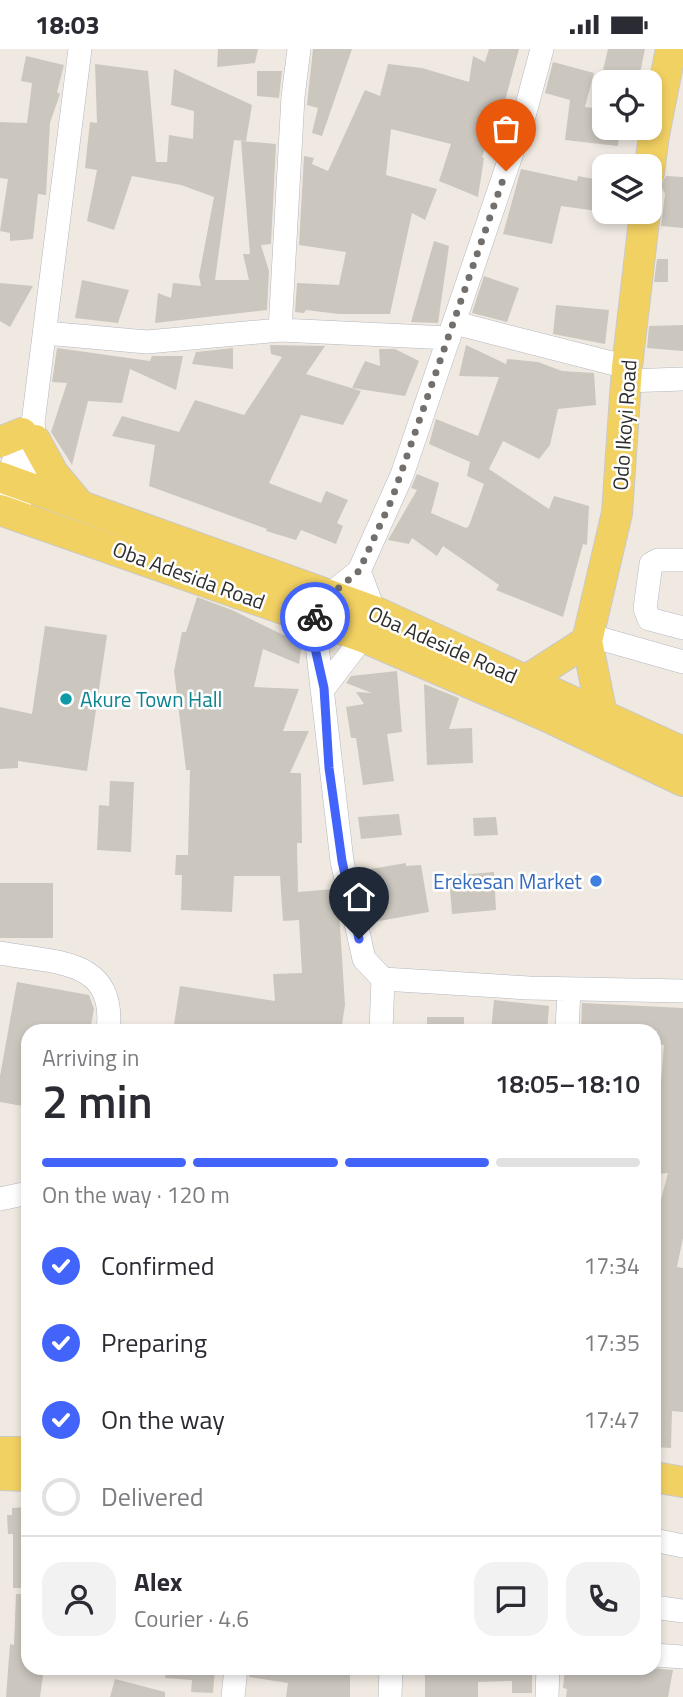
<!DOCTYPE html>
<meta charset="utf-8">
<style>
:root{--surface:#fff;--page:#f2f2f3;--text:#2b2b33;--muted:#7c7c81;--line:#e1e1e2;--accent:#4264fb}
body{margin:0;font-family:"Titillium Web",sans-serif;background:var(--page);color:var(--text);height:100vh;display:flex;flex-direction:column;font-size:26px;white-space:nowrap}
*{box-sizing:border-box;margin:0}
p{font-size:23px;color:var(--muted)}
.icon{flex:none;width:38px;height:38px;fill:none;stroke:currentColor;stroke-width:2;stroke-linecap:round;stroke-linejoin:round}
.map{position:relative;flex:1;overflow:hidden}
.sheet{position:absolute;left:21px;top:975px;width:640px;height:651px;display:flex;flex-direction:column;background:var(--surface);border-radius:21px;box-shadow:0 4px 10px #0003}
.sheet>*{flex:none}
.tools{position:absolute;left:592px;top:21px;display:grid;gap:14px}
.tools a{display:grid;place-items:center;width:70px;height:70px;border-radius:14px;background:var(--surface);box-shadow:0 4px 10px #0003;font-size:35px}
.pin{position:absolute;display:grid;place-items:center;width:60px;height:60px;color:#fff;margin:-72px -30px;border-radius:50% 50% 50% 0;rotate:-45deg;box-shadow:0 0 7px #0007}
.pin .icon{rotate:45deg}
.courier{position:absolute;display:grid;place-items:center;width:70px;height:70px;margin:-35px;border:5px solid #4264fb;border-radius:50%;background:#fff;color:#222;box-shadow:0 2px 9px #0007}
.overview em{font-style:normal;font-weight:600}
.overview div{display:flex;flex-direction:column-reverse}
.overview{display:flex;align-items:center;justify-content:space-between;height:119px;padding:0 21px}
h1{font-size:46px;font-weight:600;line-height:52px}
.bar{display:grid;grid-template-columns:repeat(4,1fr);gap:10px 7px;align-content:center;height:84px;padding:0 21px}
.bar i{height:9px;border-radius:5px;background:var(--line)}
.bar .active{background:var(--accent)}
.bar p{grid-column:span 4}
.line{display:flex;align-items:center;gap:18px;padding:0 21px;border-top:2px solid var(--line)}
.line div{flex:1}
.round{display:grid;place-items:center;flex:none;width:74px;height:74px;border-radius:21px;background:var(--page)}
ol{padding:0 21px;list-style:none}
li{display:flex;align-items:center;gap:21px;height:77px}
li p{margin-inline-start:auto}
li .icon{padding:7px;border-radius:50%;background:var(--accent);color:#fff;stroke-width:4}
li:last-child{color:var(--muted)}
li i{width:38px;height:38px;border:4px solid var(--line);border-radius:50%}
.status{display:flex;justify-content:space-between;align-items:center;height:49px;padding:0 35px;background:var(--surface);direction:ltr}
.status svg{height:19px;fill:currentColor}
.map>svg:first-child{display:block}
</style>
<div class="status"><b>18:03</b><svg viewBox="0 0 49 12"><path d="M0 12V9h3v3zM5 12V6h3v6zM10 12V3h3v9zM15 12V0h3v12zM26 1h20v11H26zM47 4h2v5h-2z"/></svg></div>
<div class="map">
<svg width="683" height="1648" viewBox="0 0 683 1648">
<rect width="100%" height="100%" fill="#efe9e1"/>
<path fill="#cbc7bf" d="M218 0H258L255 14 217 18Z
M313 0H352L322 87 312 84 318 59 307 56Z
M489 0H519L503 59 500 58 482 108 484 109 478 148 439 132 451 95 391 80 386 126 437 140 425 171 412 164 390 265H339L306 261 304 264 295 263 297 234 339 236 346 203 299 196 304 107 314 109 312 115 328 122 365 41 380 47 388 15 422 19 469 33 473 7 485 13Z
M608 0H645L639 29 603 21Z
M26 7 64 16 57 43 60 45 50 74 46 146 38 145 33 190 10 192V184L0 182 8 130 0 129V73L27 74 32 34 21 32Z
M553 13 594 24 585 58 604 60V79H620L618 97 565 91 570 51 545 44Z
M95 15 148 22 156 113H167L169 86 193 90 194 62 171 56 174 20 252 56 246 92 234 91 215 231H249L243 205H250L241 92 276 95 271 195 261 196 269 222 267 261 155 274 158 244 171 249 173 234 201 237 199 227 214 148 181 136 132 127 114 181 87 172 97 121 85 119 90 73 97 74Z
M257 22H282L279 49 257 47Z
M521 120 577 132 578 127 604 132V163L561 157 552 195 503 185Z
M666 127 683 128V179L661 177 665 145 661 136Z
M434 192 449 197 438 274 411 273Z
M657 210H668V233H654Z
M484 227 519 239 507 273 472 264Z
M82 231 129 241 118 274 75 269Z
M0 234 33 237 10 278 0 272Z
M556 256 609 261 605 295 553 285Z
M683 276V302L647 299 649 277Z
M270 296 325 297 306 325 361 342 343 376 301 366 269 434 321 454 326 442 348 451 337 474 343 477 336 495 301 481 296 491 266 482 267 480 149 437 155 396 112 387 122 367 179 383 195 351 244 366 282 308 271 305Z
M466 296 506 315 507 310 538 313 562 322 594 324 596 356 558 360 550 396 539 410 503 392 489 420 549 460 554 447 589 457 587 496 583 495 563 568 496 541 499 536 443 497 437 507 412 489 409 495 388 491 417 441 411 439 417 425 439 434 431 464 466 479 469 477 484 435 467 427 470 413 429 395 436 370 478 387 499 328 459 327Z
M57 299 150 312 152 307H183L176 341 130 320 122 354 88 352 72 416 51 383 67 334 52 333Z
M233 299V320L192 315 196 303Z
M379 300H395L419 312 405 347 352 339 365 312 380 317Z
M197 548 232 561 302 595 299 615 263 600 254 638 299 640 283 682H309L290 724H301L302 794H297L298 843 334 840 339 861 345 956 341 982H173L180 937 275 952 273 925 302 924 299 871 283 872 280 827H234L232 863 181 861 182 826H175L176 806H188L190 721H186L174 622 182 583H186Z
M45 577 107 586 87 722 18 712V719L0 720V658L32 665Z
M397 622 402 683 387 685 394 732 363 736 356 689H351L346 658 364 655 356 643 372 644 346 634 351 627Z
M424 635 459 649 449 680 472 679 473 714 427 716Z
M110 732 134 733 131 803 97 801 99 756 109 757Z
M399 765 402 786 361 790 358 768Z
M496 768 498 786 474 787 473 769Z
M406 814V817L421 816 429 863 374 873 365 821Z
M494 823 496 861 452 865 449 827Z
M0 834H53V889H0Z
M17 933 89 946 94 960 90 982H28V1058L0 1053V1027Z
M494 951 549 957 547 982H491Z
M582 954 683 959V1189L677 1218 683 1219V1363L672 1362 671 1399 654 1398V1177L668 1124 658 1125 654 1066 658 1033H661L664 996 656 995 657 982H581Z
M427 968H464V982H427Z
M26 1458 28 1539H13V1485H8L7 1466H12V1459Z
M16 1545H28V1619H44L40 1648H6L10 1595 14 1596Z
M166 1619H215L213 1644 191 1643 192 1631 165 1629Z
M250 1619H350V1648H286L288 1634 249 1628Z
M425 1619H532V1644H512V1632L478 1633V1648H425Z
M565 1619H649L673 1621 668 1648H566L567 1640 563 1639Z
M115 1630 165 1643V1648H110Z"/>
<g fill="none" stroke-linecap="round" stroke-linejoin="round">
<defs>
<path id="minor" d="M455 274 627 318
M280 281 293 48 299 0
M45 284 147 293 280 281 449 289
M626 332 683 330
M4 444 22 384 28 378
M21 450 35 391 33 374 80 0
M683 511H658L651 515 645 559 649 570 683 579
M588 586 683 613
M324 639 363 588 374 562 359 522
M0 904C53 914 117 908 108 982
M383 930 529 939 683 942
M381 982 383 930 364 910 342 812 314 570 329 546 359 522 402 426 523 71 542 0
M567 982 569 940
M0 1150 28 1144
M654 1491 683 1497
M654 1558 683 1562
M654 1606 683 1608
M233 1648 236 1619
M390 1648 391 1619
M547 1648 548 1619"/>
<path id="major" d="M649 124 654 86 671 0
M35 391 53 424 78 454
M0 393 22 384
M0 428 374 562 683 703
M0 461 363 588 546 667 683 732
M525 632 587 592
M602 666 587 592 617 464 627 318 645 163
M0 1403H28
M0 1426 28 1427
M654 1428 683 1433"/>
</defs>
<use href="#minor" stroke="#b4b7c1" stroke-width="24"/>
<use href="#major" stroke="#c9c9c9" stroke-width="32"/>
<use href="#minor" stroke="#fff" stroke-width="23"/>
<use href="#major" stroke="#f2d163" stroke-width="30"/>
</g>
<g fill="none" stroke-linecap="round" stroke-linejoin="round">
<path stroke="#726f6d" stroke-width="7" stroke-dasharray="0 12.6" d="M315 568 329 547 359 522 392 450 506 122"/>
<path stroke="#4264fb" stroke-width="9" d="M315 568V599L324 639 329 719 342 812 359 890"/>
</g>
<circle fill="#0f9aa8" stroke="#fff" stroke-width="2.5" cx="66" cy="650" r="7"/>
<circle fill="#3f7fe0" stroke="#fff" stroke-width="2.5" cx="596" cy="832" r="7"/>
<g text-anchor="middle" dominant-baseline="central" stroke-width="5" stroke-linejoin="round" paint-order="stroke">
<g font-size="21" fill="#2e2e2e" stroke="#fff">
<text transform="translate(624 376) rotate(-86)">Odo Ikoyi Road</text>
<text transform="translate(189 526) rotate(20)">Oba Adesida Road</text>
<text transform="translate(443 595) rotate(24)">Oba Adeside Road</text>
</g>
<g font-size="21" fill="#0d838f" stroke="#fff" text-anchor="start">
<text x="80" y="650">Akure Town Hall</text>
</g>
<g font-size="21" fill="#366cbe" stroke="#fff" text-anchor="end">
<text x="582" y="832">Erekesan Market</text>
</g>
</g>
</svg>
<div class="tools">
<a><svg class="icon" aria-label="locate" viewBox="0 0 24 24"><circle cx="12" cy="12" r="6"/><path d="M12 2v4M12 18v4M2 12h4M18 12h4"/></svg></a>
<a><svg class="icon" aria-label="layers" viewBox="0 0 24 24"><path d="M12 4l9 5-9 5-9-5zM3 14l9 5 9-5"/></svg></a>
</div>
<div class="pin" style="left:506px;top:122px;background:#ea580c"><svg class="icon" aria-label="bag" viewBox="0 0 24 24"><path d="M5 8h14l-1 12H6zM9 8a3 3 0 0 1 6 0"/></svg></div>
<div class="pin" style="left:359px;top:890px;background:#1f2937"><svg class="icon" aria-label="home" viewBox="0 0 24 24"><path d="M3 11l9-7 9 7M6 9v11h12V9"/></svg></div>
<div class="courier" style="left:315px;top:568px"><svg class="icon" aria-label="bike" viewBox="0 0 24 24"><circle cx="6" cy="16" r="4"/><circle cx="18" cy="16" r="4"/><path d="M6 16l4-8h5l3 8M10 8l3 8H6M13 5h3"/></svg></div>
<section class="sheet">
<div class="overview"><div><h1>2 min</h1><p>Arriving in</p></div><em>18:05–18:10</em></div>
<div class="bar"><i class="active"></i><i class="active"></i><i class="active"></i><i></i><p>On the way · 120 m</p></div>
<ol>
<li><svg class="icon" aria-label="check" viewBox="0 0 24 24"><path d="M5 12l5 5 9-10"/></svg>Confirmed<p>17:34</p></li>
<li><svg class="icon" aria-label="check" viewBox="0 0 24 24"><path d="M5 12l5 5 9-10"/></svg>Preparing<p>17:35</p></li>
<li><svg class="icon" aria-label="check" viewBox="0 0 24 24"><path d="M5 12l5 5 9-10"/></svg>On the way<p>17:47</p></li>
<li><i></i>Delivered</li>
</ol>
<div class="line" style="height:126px"><a class="round"><svg class="icon" aria-label="person" viewBox="0 0 24 24"><circle cx="12" cy="8" r="4"/><path d="M4 21q1-7 8-7t8 7"/></svg></a><div><b>Alex</b><p>Courier · 4.6</p></div><a class="round"><svg class="icon" aria-label="chat" viewBox="0 0 24 24"><path d="M4 5h16v11H9l-5 4z"/></svg></a><a class="round"><svg class="icon" aria-label="phone" viewBox="0 0 24 24"><path d="M5 4h4l2 5-3 2q2 4 5 5l2-3 5 2v4C11 20 4 13 5 4z"/></svg></a></div>
</section>
</div>
